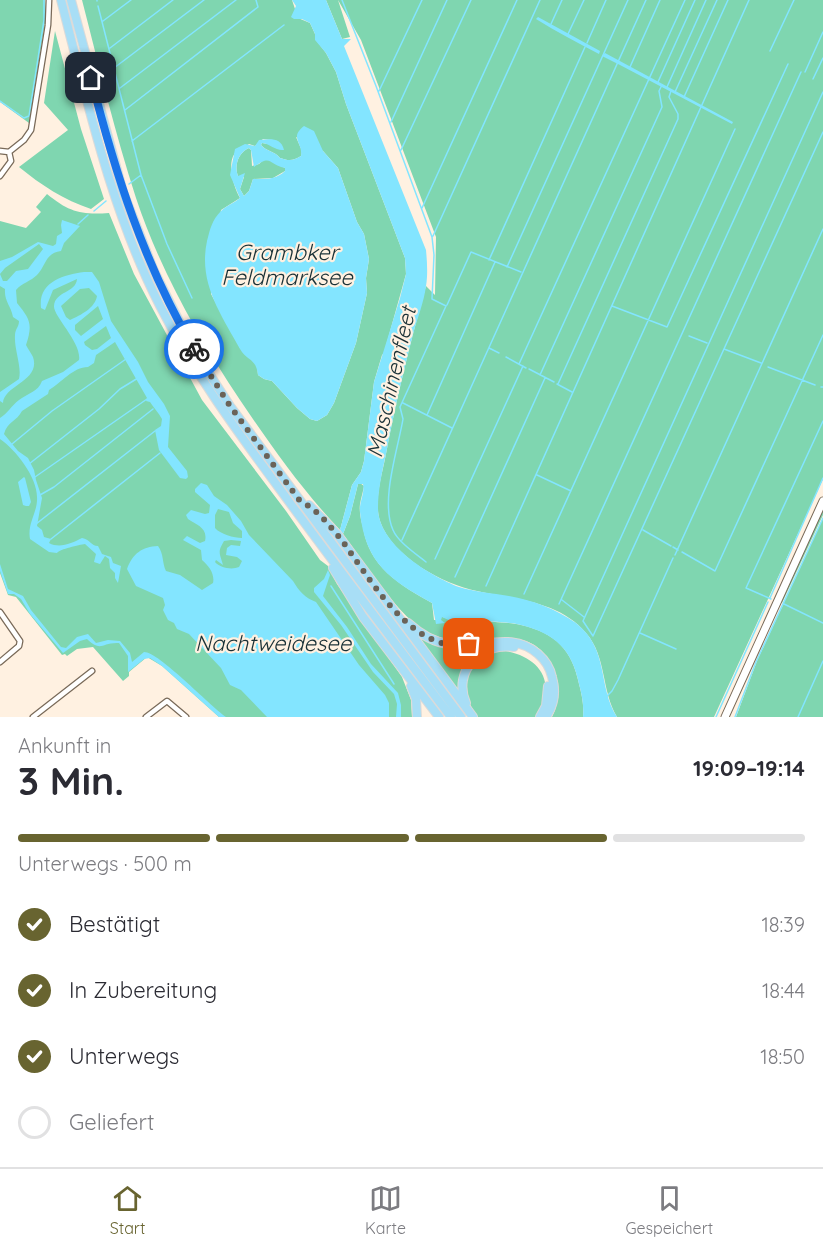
<!DOCTYPE html>
<html lang="de">
<meta charset="utf-8">
<style>
:root{--surface:#fff;--page:#f2f2f3;--text:#2b2b33;--muted:#7c7c81;--line:#e1e1e2;--accent:#686430}
body{margin:0;font-family:Quicksand,sans-serif;background:var(--page);color:var(--text);height:100vh;display:flex;flex-direction:column;font-size:22px;white-space:nowrap}
*{box-sizing:border-box;margin:0}
p{font-size:20px;color:var(--muted)}
.icon{flex:none;width:33px;height:33px;fill:none;stroke:currentColor;stroke-width:2;stroke-linecap:round;stroke-linejoin:round}
.map{position:relative;height:717px;overflow:hidden}
.panel{display:flex;flex-direction:column;background:var(--surface);flex:1}
.panel>*{flex:none}
.pin{position:absolute;display:grid;place-items:center;width:51px;height:51px;color:#fff;margin:-26px;border-radius:12px;box-shadow:0 3px 9px #0006}
.courier{position:absolute;display:grid;place-items:center;width:60px;height:60px;margin:-30px;border:4px solid #1a73e8;border-radius:50%;background:#fff;color:#222;box-shadow:0 2px 8px #0007}
.head em{font-style:normal;font-weight:700}
.head div{display:flex;flex-direction:column-reverse}
.head{display:flex;align-items:center;justify-content:space-between;height:102px;padding:0 18px}
h1{font-size:39px;font-weight:700;line-height:45px}
.bar{display:grid;grid-template-columns:repeat(4,1fr);gap:9px 6px;align-content:center;height:72px;padding:0 18px}
.bar i{height:8px;border-radius:4px;background:var(--line)}
.bar .active{background:var(--accent)}
.bar p{grid-column:span 4}
ol{padding:0 18px;list-style:none}
li{display:flex;align-items:center;gap:18px;height:66px}
li p{margin-inline-start:auto}
li .icon{padding:6px;border-radius:50%;background:var(--accent);color:#fff;stroke-width:4}
li:last-child{color:var(--muted)}
li i{width:33px;height:33px;border:3px solid var(--line);border-radius:50%}
.tab-bar{display:flex;justify-content:space-around;align-items:center;height:84px;border-top:2px solid var(--line);background:var(--surface);font-size:16px;color:var(--muted)}
.tab-bar a{display:grid;justify-items:center;gap:3px}
.tab-bar .active{color:var(--accent)}
.map>svg:first-child{display:block}
</style>
<div class="map">
<svg width="823" height="717" viewBox="0 0 823 717">
<rect width="100%" height="100%" fill="#fff1e1"/>
<path fill="#7fd6b0" fill-rule="evenodd" d="M0 0H45L46 16 29 123 0 102Z
M82 0H292L298 18 310 23 315 34 316 40 326 53 336 72 346 104 405 258 406 274 384 353 382 355 374 382 364 461 361 472 352 485 340 530C302 490 271 446 240 400 198 337 160 270 136 198 115 133 99 66 82 0ZM296 137 323 151 338 168 357 222 364 234 369 259 366 278 367 293 356 343 334 403 327 415 317 421 310 419 297 408 272 381 264 379 258 375 257 365 240 348 211 294 221 210 240 198C234 188 226 162 236 152 239 149 245 147 249 144L255 146 263 139 273 140 268 144 262 143 261 145C267 152 275 151 280 158 289 161 293 161 301 156L302 151Z
M326 0H823V479L714 717H617C601 690 607 657 586 633 559 601 514 599 477 591 443 584 392 557 380 521 374 502 381 478 385 459 396 400 410 343 426 286L435 295 436 237 361 40 338 0 350 37 342 39Z
M55 31 81 129 104 199 91 209C64 200 41 185 19 167L68 130 44 103Z
M249 148 251 150 252 166 259 164 264 159 270 160 285 168V171L273 178 253 179 249 191 244 196 240 189 244 177 238 176C234 166 238 153 249 148Z
M47 194C69 212 81 215 109 213L134 274 202 400 286 511 320 560 328 566 337 584 402 677 411 700 412 717H219L162 666 147 657 129 672V676L123 681 93 647 77 649 67 656 65 654 62 655 16 597 8 595 0 573V221L26 228 41 212 36 207Z
M360 483 364 486C363 492 361 498 360 504 359 512 361 520 363 527 369 567 400 585 432 603L434 620H441V617H443L463 625 475 618C492 624 505 621 521 625 556 633 572 650 579 684 582 695 584 706 583 717H552C559 703 561 688 555 673 538 627 502 639 466 641 450 641 435 637 422 629 396 612 362 560 343 534L350 516 358 484Z
M823 504V515L782 603 779 601Z
M823 518V717H736L757 661Z
M410 627 430 641 493 643 474 656 461 696Z
M498 650C537 653 560 681 536 717H478C465 700 458 678 476 660 481 655 492 653 498 650Z"/>
<path fill="#83e5ff" fill-rule="evenodd" d="M292 0H326L342 39H351L344 46 426 250C427 261 428 274 426 286 424 302 417 319 413 334 403 374 393 414 386 454 382 472 378 490 378 508 378 544 430 576 459 587 475 592 492 593 509 596 532 600 556 609 576 623 610 650 597 686 617 717H583C584 706 582 695 579 684 572 650 556 634 521 625 505 621 491 623 475 618 466 630 454 622 442 617L441 620 445 623 436 624 432 603C390 580 365 563 360 512 359 502 365 493 363 484H358L350 516 343 534 340 530 352 485 361 472 364 461 374 382 400 298 406 274 405 258 346 104 336 72 326 53 315 40V34L310 23 302 19H294L291 17 296 6Z
M538 17 600 51 599 54C578 43 557 32 536 19Z
M605 53 733 122 732 124 620 65 602 56Z
M304 126 314 131 323 151 338 168 357 222 364 234 369 259 366 278 367 293 356 343 334 403 327 415 317 421 310 419 297 408 272 381 264 379 258 375C256 358 247 361 240 349 221 314 198 283 207 241 210 229 212 220 221 211 226 206 234 203 240 198L230 175 235 149 245 144 255 146 259 140C270 139 281 137 284 150 275 151 271 144 262 143L261 145C267 152 275 151 280 158 289 161 293 161 301 156 303 142 289 138 304 126ZM249 148 251 150 254 167C272 154 267 164 285 168V171C276 180 265 179 253 179L249 191 244 196 240 189 245 173 238 176C234 166 238 153 249 148Z
M62 220 80 226 64 243 61 251C45 253 46 266 37 275 31 281 22 283 16 290L17 303C30 319 33 324 26 345 28 349 31 353 33 357 41 381 4 385 3 403L0 401V392L19 379C22 366 14 350 15 335 15 329 19 327 19 321L13 317C11 306 4 301 5 289L0 286V274L3 281H7L16 271 28 269 43 249 39 244 5 268 0 274V261L12 257 38 242 53 246 56 244 57 236 62 233 61 225Z
M84 272H92L99 282 111 321 138 362 148 382 164 404 170 416 168 447 187 471 188 477 186 479 180 478 159 450 155 430 161 426 162 419C158 412 154 408 150 402L146 401 147 398 115 342 96 355 94 363 88 367C73 367 61 383 49 390L48 394 22 411C17 421 7 422 4 434L18 451 28 458 34 470 36 480 42 498 37 526 42 530 44 537 51 539 49 543C60 549 72 543 82 538 90 539 91 546 98 546L102 554 111 557 113 563 121 566 118 583 115 578V573L110 568 109 559 105 556 100 564 94 562 96 554 85 544C79 545 60 549 57 553L49 552 30 539C27 523 38 512 37 497 37 477 16 450 0 439V418C8 413 11 406 19 400 28 393 38 392 42 381L63 372 79 360C82 343 53 316 54 306 55 291 76 293 77 279L53 290 45 310 41 308C38 282 63 275 84 272ZM89 288 97 296C95 308 81 315 70 320L66 317 61 306 80 289ZM98 306 103 319 81 336 75 330V325ZM106 326 111 338 97 349 92 350 85 345 84 342Z
M24 477 25 478 31 502 29 506H26L23 505 18 482Z
M201 483 207 485 214 496 227 505 241 521 249 535 293 581C299 591 305 598 316 602L359 665 385 695 389 703V717H267L241 690 230 685 221 668 189 634 177 629 174 623 168 620 163 610 165 605 163 598 136 586 127 569C133 553 142 547 158 546 164 554 162 563 166 571L180 575 202 590 213 583C215 574 209 566 202 560L201 550 183 540 187 536 200 543 205 541C208 528 197 525 188 519L186 515 191 510 205 514 209 513 210 505 195 492V489ZM218 509 229 512 233 523 242 531V538C234 538 220 534 215 528V515ZM231 540 241 541 240 546 231 545 227 548 226 555 237 557 242 561 239 567C232 570 220 568 215 562L216 560 223 565C220 553 217 553 224 541Z
M0 564 8 589 23 596 31 610 61 647 66 648 77 637 88 634 96 643 108 640 120 641 130 653 132 662 144 652C159 652 209 705 226 717H219L162 666 150 658 144 659 128 672V656L119 643C101 642 102 653 87 639L80 641 63 653 30 614 21 599 14 594H8L0 571Z
M328 570 330 575 323 596 347 627 371 664 398 693 401 705V717H396L397 704 394 694 373 672 341 625 314 592V588L324 579Z"/>
<g fill="none" stroke-linecap="round" stroke-linejoin="round">
<path stroke="#83e5ff" stroke-width="1.5" d="M97 0V1
M342 0 376 86 432 237 434 255 432 299 446 306 400 407 403 419C398 449 380 501 393 530 398 542 416 554 426 562
M98 6 141 175 129 184
M103 21 131 0
M551 24 562 0
M568 34 584 0
M587 43 606 0
M110 48 173 0
M770 51 794 0
M630 67 660 0
M114 68 204 0
M805 72 823 32
M813 79 823 58
M658 82 695 0
M667 87 706 0
M120 88 236 0
M379 91 422 0
M675 92 717 0
M823 92 583 621 593 636 823 132
M684 97 728 0
M0 101 24 118 29 116 44 20V0
M125 110 258 7 256 0
M391 122 447 0
M132 141 284 25
M401 150 471 0
M141 175 167 244 192 298
M422 208 517 0
M94 211 106 201
M78 224 88 215
M433 236 540 0
M489 260 585 47
M507 267 628 0
M447 305 471 252 521 272
M612 306 667 327 788 64
M689 336 707 343
M489 348 499 353
M724 349 761 363
M506 357 526 368
M519 364 685 0
M768 367 815 385
M529 369 554 382
M540 375 662 107 659 91 662 85
M557 384 572 392
M558 384 678 119V114L669 97 671 91
M821 387H823
M403 403 452 428
M427 415 495 262
M12 444 52 411 126 359
M29 464 99 409 120 389 138 378
M537 475 571 491
M35 477 147 399
M40 495 54 487 153 409
M36 524 155 431
M643 530 671 546
M51 539 160 453
M402 540 646 0
M673 547 678 550
M682 552 715 571 823 335
M675 555 823 229
M435 559 523 366
M455 577 545 378
M331 586 394 684
M486 586 749 0
M524 594 735 129
M770 598 823 478
M771 599 746 588 823 421
M562 600 584 617
M559 604 801 72
M784 604 823 623
M640 633 676 649
M607 696 612 691 618 680 673 558
M716 717 768 602
M735 717 756 662 823 518
M798 717 823 661"/>
<defs>
<path id="minor" d="M0 151 9 152 24 140 31 130 48 25 49 0
M0 176 11 161 9 152
M0 612 20 641 19 646 0 662
M33 717 92 671
M146 717 167 701 186 717"/>
<path id="secondary" d="M725 717 823 501"/>
<path id="motorway" d="M61 0C88 104 111 210 160 306 196 377 243 439 290 503 343 575 397 646 451 717
M71 0 123 192 154 271 192 347 230 406 461 717
M309 505 337 534 473 717
M333 568 363 617 439 717
M408 623C419 633 433 642 448 644 479 650 511 630 538 654 545 660 550 668 552 677 556 691 554 705 546 717
M411 686 416 699 417 717
M466 703C452 671 481 642 514 647
M540 717 546 706 548 686"/>
</defs>
<use href="#minor" stroke="#796a59" stroke-width="7"/>
<use href="#secondary" stroke="#796a59" stroke-width="9"/>
<use href="#motorway" stroke="#dbdad9" stroke-width="10"/>
<use href="#minor" stroke="#fff" stroke-width="4.5"/>
<use href="#secondary" stroke="#fff" stroke-width="7"/>
<use href="#motorway" stroke="#a8def6" stroke-width="8"/>
</g>
<g fill="none" stroke-linecap="round" stroke-linejoin="round">
<path stroke="#6b6358" stroke-width="6" stroke-dasharray="0 10.8" d="M194 349 230 406 300 501C317 509 331 527 343 542 368 576 402 635 446 644 454 646 462 645 469 644"/>
<path stroke="#1a73e8" stroke-width="8" d="M91 78C115 173 144 264 194 349"/>
</g>
<g text-anchor="middle" dominant-baseline="central" stroke-width="4.5" stroke-linejoin="round" paint-order="stroke">
<g font-size="22" font-style="italic" fill="#193036" stroke="#fff1e1">
<text x="287" y="252">Grambker<tspan x="287" dy="25">Feldmarksee</tspan></text>
<text transform="translate(391 382) rotate(-77)">Maschinenfleet</text>
<text x="273" y="643">Nachtweidesee</text>
</g>
</g>
</svg>
<div class="pin" style="left:469px;top:644px;background:#ea580c"><svg class="icon" aria-label="bag" viewBox="0 0 24 24"><path d="M5 8h14l-1 12H6zM9 8a3 3 0 0 1 6 0"/></svg></div>
<div class="pin" style="left:91px;top:78px;background:#1f2937"><svg class="icon" aria-label="home" viewBox="0 0 24 24"><path d="M3 11l9-7 9 7M6 9v11h12V9"/></svg></div>
<div class="courier" style="left:194px;top:349px"><svg class="icon" aria-label="bike" viewBox="0 0 24 24"><circle cx="6" cy="16" r="4"/><circle cx="18" cy="16" r="4"/><path d="M6 16l4-8h5l3 8M10 8l3 8H6M13 5h3"/></svg></div>
</div>
<section class="panel">
<div class="head"><div><h1>3 Min.</h1><p>Ankunft in</p></div><em>19:09–19:14</em></div>
<div class="bar"><i class="active"></i><i class="active"></i><i class="active"></i><i></i><p>Unterwegs · 500 m</p></div>
<ol>
<li><svg class="icon" aria-label="check" viewBox="0 0 24 24"><path d="M5 12l5 5 9-10"/></svg>Bestätigt<p>18:39</p></li>
<li><svg class="icon" aria-label="check" viewBox="0 0 24 24"><path d="M5 12l5 5 9-10"/></svg>In Zubereitung<p>18:44</p></li>
<li><svg class="icon" aria-label="check" viewBox="0 0 24 24"><path d="M5 12l5 5 9-10"/></svg>Unterwegs<p>18:50</p></li>
<li><i></i>Geliefert</li>
</ol>
</section>
<nav class="tab-bar">
<a class="active"><svg class="icon" aria-label="home" viewBox="0 0 24 24"><path d="M3 11l9-7 9 7M6 9v11h12V9"/></svg>Start</a>
<a><svg class="icon" aria-label="map" viewBox="0 0 24 24"><path d="M3 6l6-2 6 2 6-2v14l-6 2-6-2-6 2zM9 4v14M15 6v14"/></svg>Karte</a>
<a><svg class="icon" aria-label="saved" viewBox="0 0 24 24"><path d="M7 4h10v16l-5-4-5 4z"/></svg>Gespeichert</a>
</nav>
